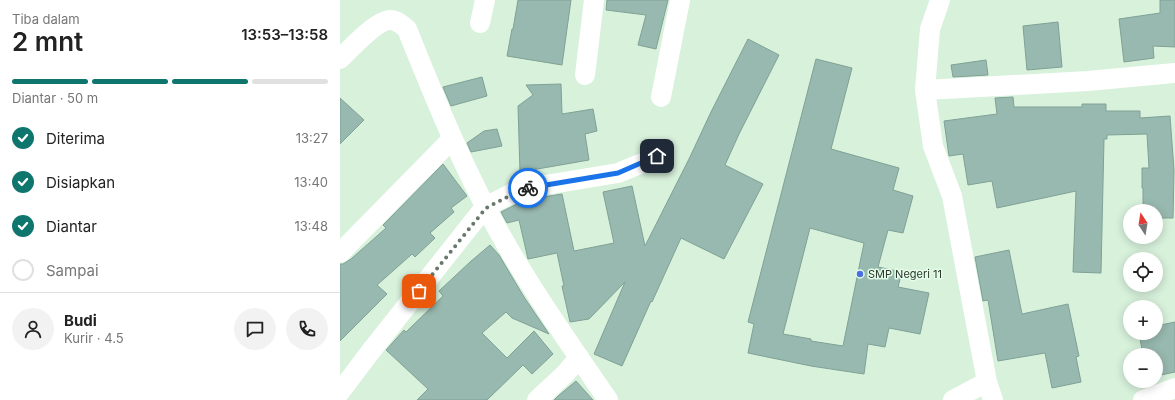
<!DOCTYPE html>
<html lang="id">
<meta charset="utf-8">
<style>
:root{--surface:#fff;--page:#f2f2f2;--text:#222;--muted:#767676;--line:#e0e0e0;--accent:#0f766e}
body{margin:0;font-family:Inter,sans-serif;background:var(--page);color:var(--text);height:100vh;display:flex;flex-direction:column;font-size:15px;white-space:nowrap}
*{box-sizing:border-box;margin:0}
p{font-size:13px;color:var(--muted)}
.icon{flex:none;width:22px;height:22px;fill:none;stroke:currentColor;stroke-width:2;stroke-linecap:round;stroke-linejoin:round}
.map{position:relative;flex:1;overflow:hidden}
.details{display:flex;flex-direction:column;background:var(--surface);width:340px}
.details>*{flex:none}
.needle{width:26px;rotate:348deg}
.fabs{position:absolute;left:783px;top:204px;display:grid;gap:8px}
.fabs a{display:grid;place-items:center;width:40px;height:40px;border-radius:50%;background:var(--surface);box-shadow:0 2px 10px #0003;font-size:20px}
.pin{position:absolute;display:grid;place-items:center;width:34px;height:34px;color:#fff;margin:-17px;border-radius:8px;box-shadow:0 2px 6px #0006}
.courier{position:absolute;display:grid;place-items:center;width:40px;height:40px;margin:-20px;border:3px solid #1a73e8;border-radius:50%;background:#fff;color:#222;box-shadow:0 1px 5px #0007}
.head em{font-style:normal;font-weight:600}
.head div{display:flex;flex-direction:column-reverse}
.head{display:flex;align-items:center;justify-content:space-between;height:68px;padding:0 12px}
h1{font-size:26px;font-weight:600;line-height:30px}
.bar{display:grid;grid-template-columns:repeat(4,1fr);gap:6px 4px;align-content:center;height:48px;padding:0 12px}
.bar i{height:5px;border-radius:3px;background:var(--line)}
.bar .on{background:var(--accent)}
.bar p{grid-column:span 4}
.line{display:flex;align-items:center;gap:10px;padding:0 12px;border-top:1px solid var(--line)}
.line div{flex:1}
.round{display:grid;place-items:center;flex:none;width:42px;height:42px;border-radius:21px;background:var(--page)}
ol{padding:0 12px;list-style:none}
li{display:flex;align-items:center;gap:12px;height:44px}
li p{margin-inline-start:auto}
li .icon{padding:4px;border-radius:50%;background:var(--accent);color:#fff;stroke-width:4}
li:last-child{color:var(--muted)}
li i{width:22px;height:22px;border:2px solid var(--line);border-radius:50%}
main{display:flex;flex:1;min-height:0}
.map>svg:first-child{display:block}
</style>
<main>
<section class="details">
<div class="head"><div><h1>2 mnt</h1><p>Tiba dalam</p></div><em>13:53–13:58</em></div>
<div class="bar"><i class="on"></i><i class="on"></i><i class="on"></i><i></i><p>Diantar · 50 m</p></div>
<ol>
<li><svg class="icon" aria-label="check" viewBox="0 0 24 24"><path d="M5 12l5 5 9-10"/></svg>Diterima<p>13:27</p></li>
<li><svg class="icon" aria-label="check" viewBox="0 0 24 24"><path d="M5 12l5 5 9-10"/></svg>Disiapkan<p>13:40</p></li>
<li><svg class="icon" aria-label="check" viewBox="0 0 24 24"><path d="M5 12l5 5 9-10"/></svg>Diantar<p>13:48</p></li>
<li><i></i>Sampai</li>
</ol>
<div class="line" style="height:72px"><a class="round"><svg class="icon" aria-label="person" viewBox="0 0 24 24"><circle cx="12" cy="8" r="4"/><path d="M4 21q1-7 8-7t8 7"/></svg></a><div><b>Budi</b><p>Kurir · 4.5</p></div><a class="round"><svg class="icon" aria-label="chat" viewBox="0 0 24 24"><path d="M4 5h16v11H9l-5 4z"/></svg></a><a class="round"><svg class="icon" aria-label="phone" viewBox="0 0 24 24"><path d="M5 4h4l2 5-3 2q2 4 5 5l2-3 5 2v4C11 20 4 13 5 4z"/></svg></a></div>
</section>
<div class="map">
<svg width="835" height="400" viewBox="0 0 835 400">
<rect width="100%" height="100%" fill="#d7f1db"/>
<path fill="#98b9af" stroke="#80a196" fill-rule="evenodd" d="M178 0H231L222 65 167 56 172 29H173Z
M267 0H328L316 49 298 45 306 15 266 10Z
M820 0H835V47L813 46 814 58 784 62 779 19 820 13Z
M718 22 722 67 687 70 683 26Z
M408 39 439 55 399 134 385 165 423 184 384 259 341 238 312 302 311 301 282 366 254 354 285 282 249 319 230 322 222 286H224L217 253 188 259 179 220 167 223 161 212 185 200 222 194 234 251 274 243 263 192 292 186 305 246 349 159 371 112Z
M476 59 512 68 491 149 559 168 553 190 573 196 563 233 548 230 538 267 562 272 558 287 589 293 580 334 549 328 545 347 528 344 524 374 471 366 408 353 414 324 408 322ZM470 228 524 243 503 346 471 341V339L443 334Z
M646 60 648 75 613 77 611 65Z
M142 77 147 96 111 106 103 87Z
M221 84 222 114 253 109 257 131 245 134 249 160 180 172 178 106 193 95 186 85Z
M673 97 674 107H742V104H766V111H800V118L830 116 834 170 833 218H816V211H803V188H802V168H809L807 134 767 135V139H764L761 273 733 272 736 191 657 208 652 181 628 185 623 154 609 156 604 121 657 114 655 98Z
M0 98 24 120 0 144Z
M157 129 162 146 131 152 127 143 144 131Z
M103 164 127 196 111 208 114 212 90 233 95 238 75 257 72 254 37 285 47 294 0 341V264H3L11 259 46 228 43 225Z
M150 245 159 255 184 297 209 334 172 318 166 312 142 333 167 358 194 331 213 354 192 374 183 365 147 400H77L88 389 46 350 64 330 66 332 103 296 99 291 130 262Z
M669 250 682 314 728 304 739 356 736 357 741 382 712 388 705 353 658 361 648 300 643 301 635 257Z
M835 322V372L816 376V355H803L799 333H816V326Z
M236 381 253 400H214L218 396Z"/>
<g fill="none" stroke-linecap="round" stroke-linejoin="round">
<path stroke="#fff" stroke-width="20" d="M140 23 145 0
M0 59C10 49 37 20 50 20 57 20 62 25 67 29 91 89 115 148 145 206 180 274 225 337 268 400
M245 75 254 0
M585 90 590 29 600 0
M321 97 340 0
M0 253 112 139
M0 392 31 351 145 207 181 189 278 173 317 157
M197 400 226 373 239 357
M613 400 647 382
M653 400 647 382 612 196 593 146 585 90 748 81 835 73
M803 400 835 388"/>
</g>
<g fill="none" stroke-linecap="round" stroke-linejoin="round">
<path stroke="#68786b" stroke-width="4" stroke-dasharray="0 7.2" d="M79 291 146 208 181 190 188 188"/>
<path stroke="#1a73e8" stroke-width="5" d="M188 188 278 173 317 156"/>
</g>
<circle fill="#4a6fe2" stroke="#e4fee8" stroke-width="1.5" cx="520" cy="274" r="4"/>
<g text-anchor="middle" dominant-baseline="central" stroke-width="3" stroke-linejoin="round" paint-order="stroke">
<g font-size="11" fill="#2d372f" stroke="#e4fee8" text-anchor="start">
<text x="528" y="274">SMP Negeri 11</text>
</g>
</g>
</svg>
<div class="fabs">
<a><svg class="needle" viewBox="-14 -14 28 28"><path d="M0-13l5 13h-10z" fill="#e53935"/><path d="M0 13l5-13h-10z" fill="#767676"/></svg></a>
<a><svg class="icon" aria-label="locate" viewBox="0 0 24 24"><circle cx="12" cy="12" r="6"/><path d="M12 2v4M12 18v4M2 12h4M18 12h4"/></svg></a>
<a>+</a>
<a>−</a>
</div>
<div class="pin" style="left:79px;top:291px;background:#ea580c"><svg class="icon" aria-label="bag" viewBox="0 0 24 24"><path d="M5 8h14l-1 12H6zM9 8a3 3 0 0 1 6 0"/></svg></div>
<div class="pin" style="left:317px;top:156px;background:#1f2937"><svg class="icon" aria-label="home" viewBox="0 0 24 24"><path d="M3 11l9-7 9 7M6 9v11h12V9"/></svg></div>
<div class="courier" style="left:188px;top:188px"><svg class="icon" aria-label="bike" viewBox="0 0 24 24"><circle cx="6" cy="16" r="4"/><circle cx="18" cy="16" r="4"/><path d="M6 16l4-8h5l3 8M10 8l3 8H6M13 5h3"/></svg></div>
</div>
</main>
